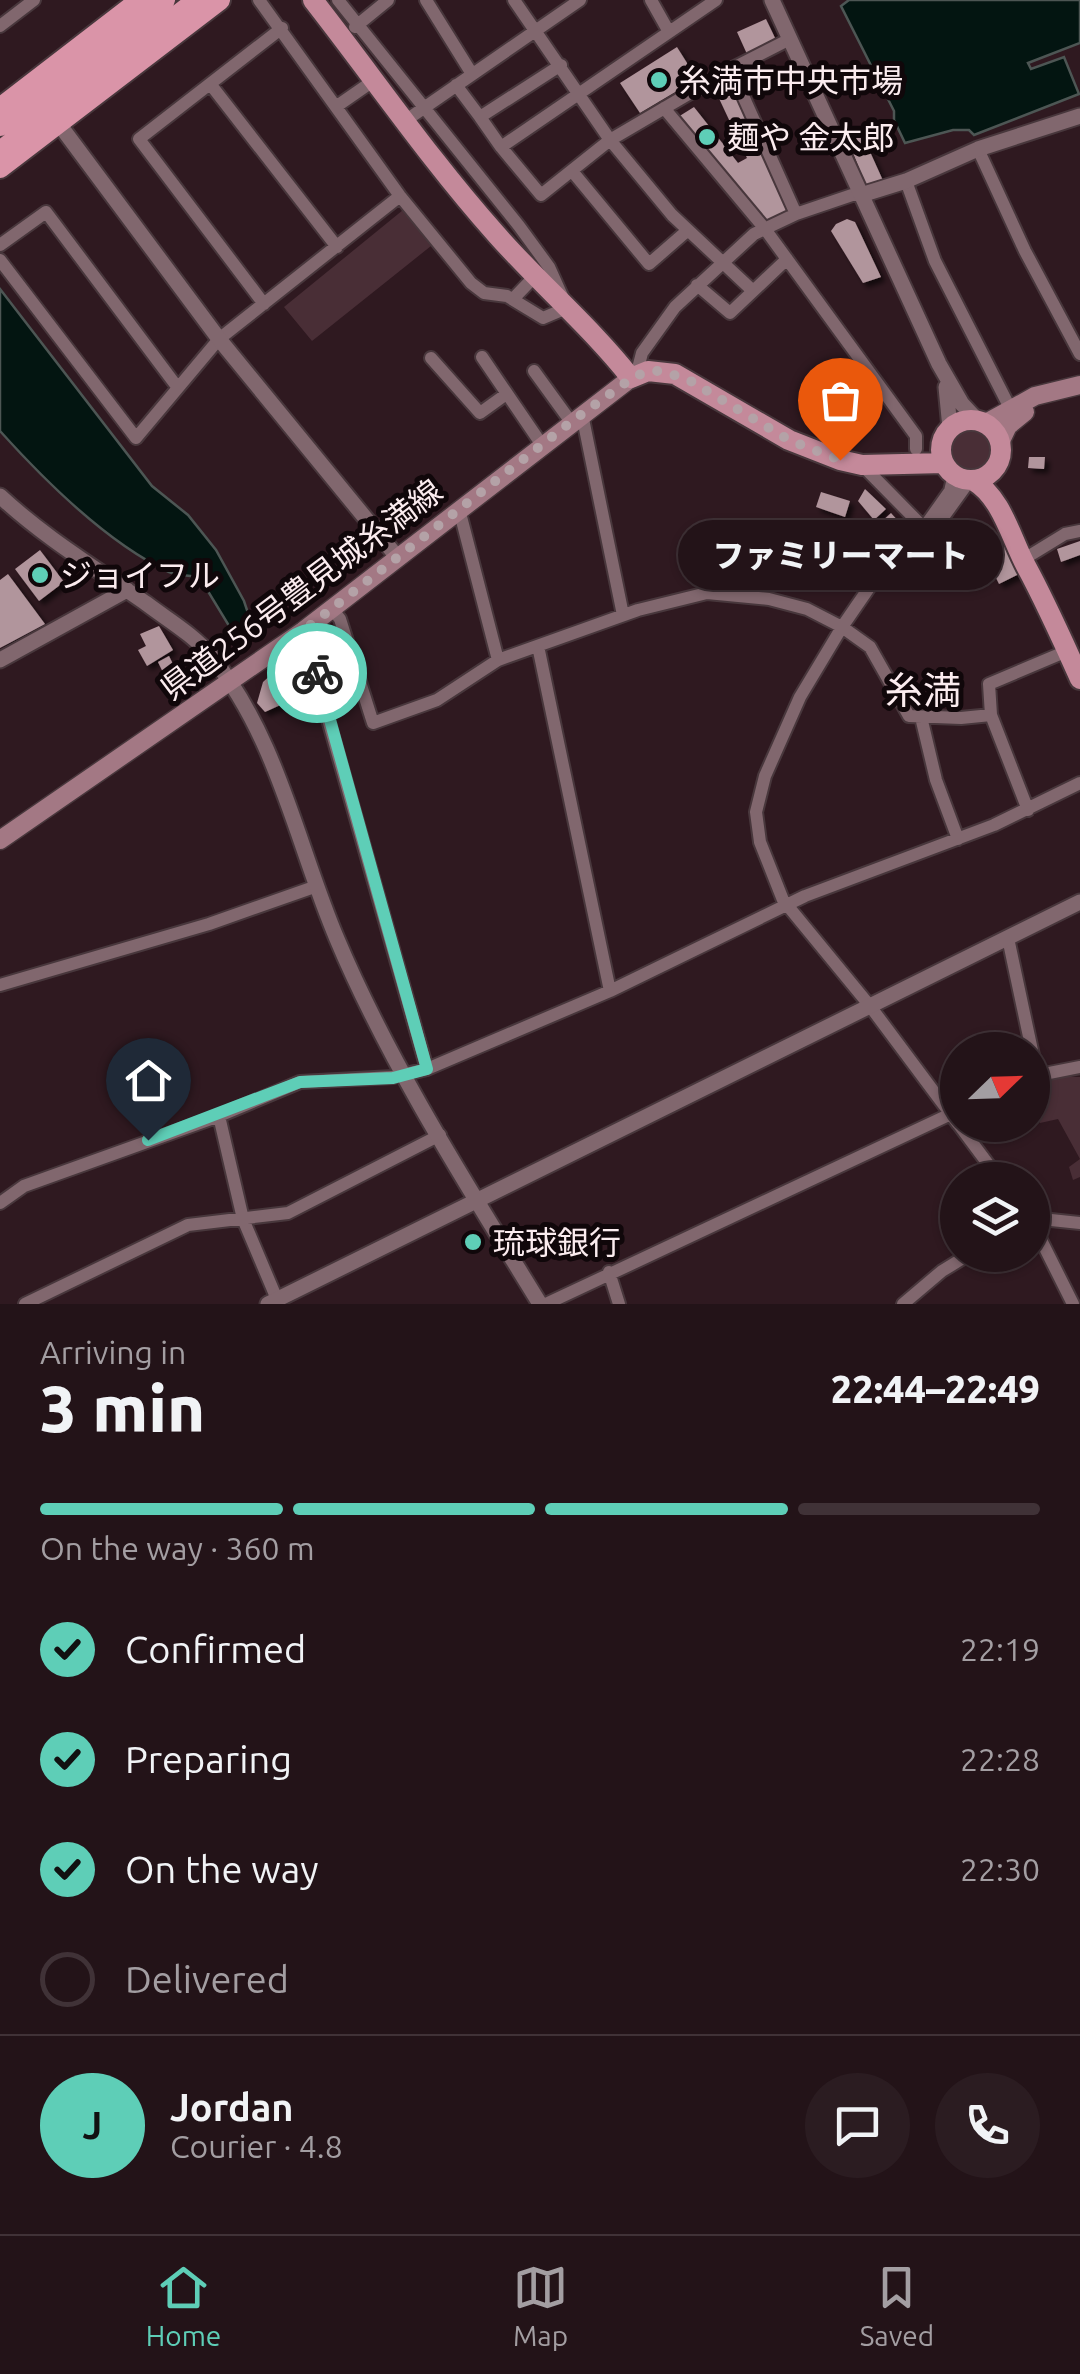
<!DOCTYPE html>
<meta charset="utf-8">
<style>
:root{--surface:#231318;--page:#2b1c21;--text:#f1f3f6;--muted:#a39ea2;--line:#403237;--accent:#5eceb7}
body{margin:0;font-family:Ubuntu,"Noto Sans JP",sans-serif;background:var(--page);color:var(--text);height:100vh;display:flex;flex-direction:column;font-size:38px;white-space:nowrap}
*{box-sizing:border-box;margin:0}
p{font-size:32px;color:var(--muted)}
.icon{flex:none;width:55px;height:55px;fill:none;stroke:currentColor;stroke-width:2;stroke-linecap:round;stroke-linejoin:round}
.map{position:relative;height:1304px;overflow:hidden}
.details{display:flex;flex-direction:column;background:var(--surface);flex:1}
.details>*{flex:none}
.needle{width:65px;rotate:67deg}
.tools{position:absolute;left:940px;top:1032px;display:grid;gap:20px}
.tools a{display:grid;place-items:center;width:110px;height:110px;border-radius:50%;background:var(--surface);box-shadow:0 2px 8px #0004,0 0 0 2px var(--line);font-size:50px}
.pin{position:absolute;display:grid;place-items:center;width:85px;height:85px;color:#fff;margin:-102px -42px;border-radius:50% 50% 50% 0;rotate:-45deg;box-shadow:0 0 10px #0007}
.pin .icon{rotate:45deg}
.courier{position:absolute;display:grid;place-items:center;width:100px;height:100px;margin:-50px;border:8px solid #5eceb7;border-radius:50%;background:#fff;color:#222;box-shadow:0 2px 12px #0007}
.bubble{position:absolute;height:70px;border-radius:35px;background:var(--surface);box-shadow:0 2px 8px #0004,0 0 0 2px var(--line);font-size:32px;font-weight:800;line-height:70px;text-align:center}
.overview em{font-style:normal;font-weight:800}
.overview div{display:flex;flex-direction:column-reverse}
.overview{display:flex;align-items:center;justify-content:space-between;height:170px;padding:0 40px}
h1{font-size:65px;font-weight:800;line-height:75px}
.bar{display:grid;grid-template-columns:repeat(4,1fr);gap:15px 10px;align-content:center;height:120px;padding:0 40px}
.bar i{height:12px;border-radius:8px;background:var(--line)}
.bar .active{background:var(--accent)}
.bar p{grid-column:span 4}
.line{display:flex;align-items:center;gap:25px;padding:0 40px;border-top:2px solid var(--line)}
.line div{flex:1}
.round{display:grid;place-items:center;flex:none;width:105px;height:105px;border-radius:52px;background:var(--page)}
ol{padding:0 40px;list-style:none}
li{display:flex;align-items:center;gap:30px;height:110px}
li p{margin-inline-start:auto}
li .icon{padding:10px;border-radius:50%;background:var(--accent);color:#111;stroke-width:4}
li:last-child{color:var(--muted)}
li i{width:55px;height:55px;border:5px solid var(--line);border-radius:50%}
.menu{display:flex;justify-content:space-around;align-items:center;height:140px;border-top:2px solid var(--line);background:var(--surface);font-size:28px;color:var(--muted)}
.menu a{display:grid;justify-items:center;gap:5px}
.menu .active{color:var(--accent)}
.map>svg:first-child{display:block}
</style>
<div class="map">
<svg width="1080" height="1304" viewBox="0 0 1080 1304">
<defs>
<filter id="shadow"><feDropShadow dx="4.5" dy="4.5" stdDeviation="2.5" flood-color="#0009"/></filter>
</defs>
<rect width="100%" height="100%" fill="#2f1920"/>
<path fill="#492e36" d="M403 210 431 246 312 341 284 307Z
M946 450a25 25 0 1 1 50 0a25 25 0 1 1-50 0Z
M1063 1077H1080V1177L1073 1180 1069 1167 1080 1159 1058 1119 1040 1123 1033 1100 1041 1092 1038 1080Z"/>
<path fill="#031511" stroke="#4d5654" stroke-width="2.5" d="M849 0H1080V43L1028 63 1031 69 1064 57 1079 94 974 135 969 130H953L905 143 894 120V111L841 6Z
M0 289 152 486 188 515 216 550 244 601 253 628 237 639 200 578C190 575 178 576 169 572 107 543 45 481 0 431Z"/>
<path fill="#b1959c" filter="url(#shadow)" d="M766 19 776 40 747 54 737 32Z
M677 47 697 79 640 113 620 83Z
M730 83 792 212 767 223 678 117 694 107 738 163 747 158 716 92Z
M862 134 885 185 869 193 849 143 853 141 852 137Z
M847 219 855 222 881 277 863 283 831 231 836 224Z
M1029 457H1045L1044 469 1028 468Z
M865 489 886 509 874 520 858 501Z
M821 492 850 501 845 517 816 507Z
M891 513 910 534 896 546 877 526Z
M947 530 961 559 944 567 931 538Z
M1080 541V555L1061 562 1057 549Z
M1005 546 1019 574 999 584 985 556Z
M40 550 64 582 39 601 15 569Z
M8 574 45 624 0 648V580Z
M159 626 173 650 147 666 138 650 146 646 140 634Z
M169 656 181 680 169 685 158 662Z
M275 671 287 702 265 712 257 703 263 682Z"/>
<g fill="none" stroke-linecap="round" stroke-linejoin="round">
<defs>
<path id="minor" d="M259 0 400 196 471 283 484 293 507 296 543 318 569 307
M338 0 519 226 549 267 562 296
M426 0 472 74
M514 0 610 140 672 215 753 291
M651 0 669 32
M716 0 501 147 541 195 610 140 731 69 790 39
M0 26 34 0
M355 27 388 0
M731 69 796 214
M211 85 337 247
M456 85 480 117
M337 106 373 81
M664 108 765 229 916 436V449
M405 121 580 0
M501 147 480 117 561 65
M978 149 1025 251 1080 354
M572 171 649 264 688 230
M906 181 935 261 1011 410
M0 245 46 212 178 388
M0 260 136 438 219 339 400 196
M697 285 730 313 787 259
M513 299 535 276
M264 304 139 139 282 28
M482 357 542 445
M431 358 480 413 505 395
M534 371 571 422
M636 376 642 353 675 307 754 234 796 214 852 195H861
M582 414 623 615
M862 465 925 529
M459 509 498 660
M928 522 950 491 954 474
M1029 556 1065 534 1080 531
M332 609 340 619 373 723 437 700 498 660 638 610 707 593 769 599 807 609 842 627 870 647 909 716 961 718 991 715 989 684 1067 651
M303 631 427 1069
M538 646 610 991
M991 715 1028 810
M921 717 936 780 958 839
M1008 938 1037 1074
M0 985 209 924 317 886
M1034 1076 1080 1067
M219 1116 243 1219 279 1304
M958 1124 870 1006 783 900 760 842 756 812 765 776 800 697 842 627 873 582 925 529 944 516 970 480
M959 1125 1000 1180
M0 1203 24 1186 219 1116 300 1082 393 1077 427 1069 610 991 805 896 994 825 1080 783
M1032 1218 1080 1223
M1032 1222 1073 1304
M609 1272 619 1304
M25 1304 188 1225 288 1213 440 1135
M546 1304 955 1112
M903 1304 942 1271 968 1255"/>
<path id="tertiary" d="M772 0 939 364 962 404 977 420
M59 124 219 339 398 558
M861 195 906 181 978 149 1080 116
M946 387 950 428
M0 496C45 538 97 569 147 604 168 620 194 635 211 656 278 738 297 845 337 939 389 1063 470 1190 540 1304
M0 660 127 590
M268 1304 1080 902"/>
<path id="secondary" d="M986 423 1035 396 1080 385
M1000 443 1008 426 1025 412
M0 840 303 631 631 378"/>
<path id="primary" d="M313 0C374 78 430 160 496 234 540 284 590 326 631 378L648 371 675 374 789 440 840 460 862 465 944 463
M941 450a30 30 0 1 1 60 0a30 30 0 1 1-60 0Z
M974 481C1002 498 1011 538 1026 566 1046 603 1063 641 1080 679"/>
<path id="trunk" d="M0 108 140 0
M0 126 165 0
M0 151 197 0
M0 168 220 0"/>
</defs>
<use href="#minor" stroke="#48373c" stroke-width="16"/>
<use href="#tertiary" stroke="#48373c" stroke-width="19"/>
<use href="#secondary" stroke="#48373c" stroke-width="21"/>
<use href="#primary" stroke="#48373c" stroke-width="24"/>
<use href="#trunk" stroke="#48373c" stroke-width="24"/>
<use href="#minor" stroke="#81676e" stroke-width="12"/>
<use href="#tertiary" stroke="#81676e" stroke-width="15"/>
<use href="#secondary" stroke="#a37884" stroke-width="18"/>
<use href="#primary" stroke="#c4899a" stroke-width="20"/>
<use href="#trunk" stroke="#da94a8" stroke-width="20"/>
</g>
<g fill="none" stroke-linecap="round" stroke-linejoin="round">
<path stroke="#b4a2a7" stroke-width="10" stroke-dasharray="0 18" d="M317 673 303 631 571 422 632 378 648 371H662L689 380 789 440 840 460"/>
<path stroke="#5eceb7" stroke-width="12" d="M148 1140 300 1082 393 1078 427 1069 317 673"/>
</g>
<g fill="#5eceb7" stroke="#10070a" stroke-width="4">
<circle cx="659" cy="80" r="10"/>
<circle cx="707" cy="137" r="10"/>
<circle cx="40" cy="575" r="10"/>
<circle cx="473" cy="1242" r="10"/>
</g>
<g text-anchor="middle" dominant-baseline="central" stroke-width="10" stroke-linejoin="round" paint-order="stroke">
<g font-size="32" fill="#fbecef" stroke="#10070a" text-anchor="start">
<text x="679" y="80">糸満市中央市場</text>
<text x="727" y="137">麺や 金太郎</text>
<text x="60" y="575">ジョイフル</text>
<text x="493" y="1242">琉球銀行</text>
</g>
<g font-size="32" fill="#fbecef" stroke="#10070a">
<text transform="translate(301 589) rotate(-37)">県道256号豊見城糸満線</text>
</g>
<g font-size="38" fill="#fbecef" stroke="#10070a">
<text x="923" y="690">糸満</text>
</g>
</g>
</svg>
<div class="tools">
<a><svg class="needle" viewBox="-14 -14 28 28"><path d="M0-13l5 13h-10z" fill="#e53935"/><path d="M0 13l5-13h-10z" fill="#a39ea2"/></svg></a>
<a><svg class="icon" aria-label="layers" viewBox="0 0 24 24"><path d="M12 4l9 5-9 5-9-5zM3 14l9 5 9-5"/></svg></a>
</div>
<div class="pin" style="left:840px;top:460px;background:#ea580c"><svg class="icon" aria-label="bag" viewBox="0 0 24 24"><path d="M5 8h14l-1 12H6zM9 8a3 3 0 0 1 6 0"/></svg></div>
<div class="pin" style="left:148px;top:1140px;background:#1f2937"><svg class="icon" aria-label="home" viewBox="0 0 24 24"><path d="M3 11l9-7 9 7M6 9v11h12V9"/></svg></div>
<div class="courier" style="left:317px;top:673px"><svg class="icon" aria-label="bike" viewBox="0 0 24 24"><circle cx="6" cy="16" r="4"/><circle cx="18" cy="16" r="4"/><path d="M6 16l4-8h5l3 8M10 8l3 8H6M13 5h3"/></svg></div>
<div class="bubble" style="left:678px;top:520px;width:325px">ファミリーマート</div>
</div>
<section class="details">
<div class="overview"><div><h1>3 min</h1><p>Arriving in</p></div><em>22:44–22:49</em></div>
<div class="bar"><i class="active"></i><i class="active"></i><i class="active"></i><i></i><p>On the way · 360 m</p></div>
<ol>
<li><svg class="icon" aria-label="check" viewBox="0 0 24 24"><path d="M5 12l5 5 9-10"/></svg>Confirmed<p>22:19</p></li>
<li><svg class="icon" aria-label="check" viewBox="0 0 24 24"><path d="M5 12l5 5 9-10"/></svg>Preparing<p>22:28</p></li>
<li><svg class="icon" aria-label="check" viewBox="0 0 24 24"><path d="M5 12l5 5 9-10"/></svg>On the way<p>22:30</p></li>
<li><i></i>Delivered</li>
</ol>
<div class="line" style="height:180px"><b class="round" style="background:var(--accent);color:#111">J</b><div><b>Jordan</b><p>Courier · 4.8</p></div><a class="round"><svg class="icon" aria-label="chat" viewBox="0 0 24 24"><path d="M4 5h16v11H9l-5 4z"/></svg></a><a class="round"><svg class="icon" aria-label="phone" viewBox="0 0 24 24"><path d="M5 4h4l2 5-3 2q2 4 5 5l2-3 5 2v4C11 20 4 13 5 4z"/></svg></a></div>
</section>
<nav class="menu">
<a class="active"><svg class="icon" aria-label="home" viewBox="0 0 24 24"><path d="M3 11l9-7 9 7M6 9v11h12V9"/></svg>Home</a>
<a><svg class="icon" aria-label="map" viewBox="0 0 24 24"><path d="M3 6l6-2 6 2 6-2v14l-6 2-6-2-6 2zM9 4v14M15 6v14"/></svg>Map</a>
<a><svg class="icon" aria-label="saved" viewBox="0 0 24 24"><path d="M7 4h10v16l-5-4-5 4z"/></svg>Saved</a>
</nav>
